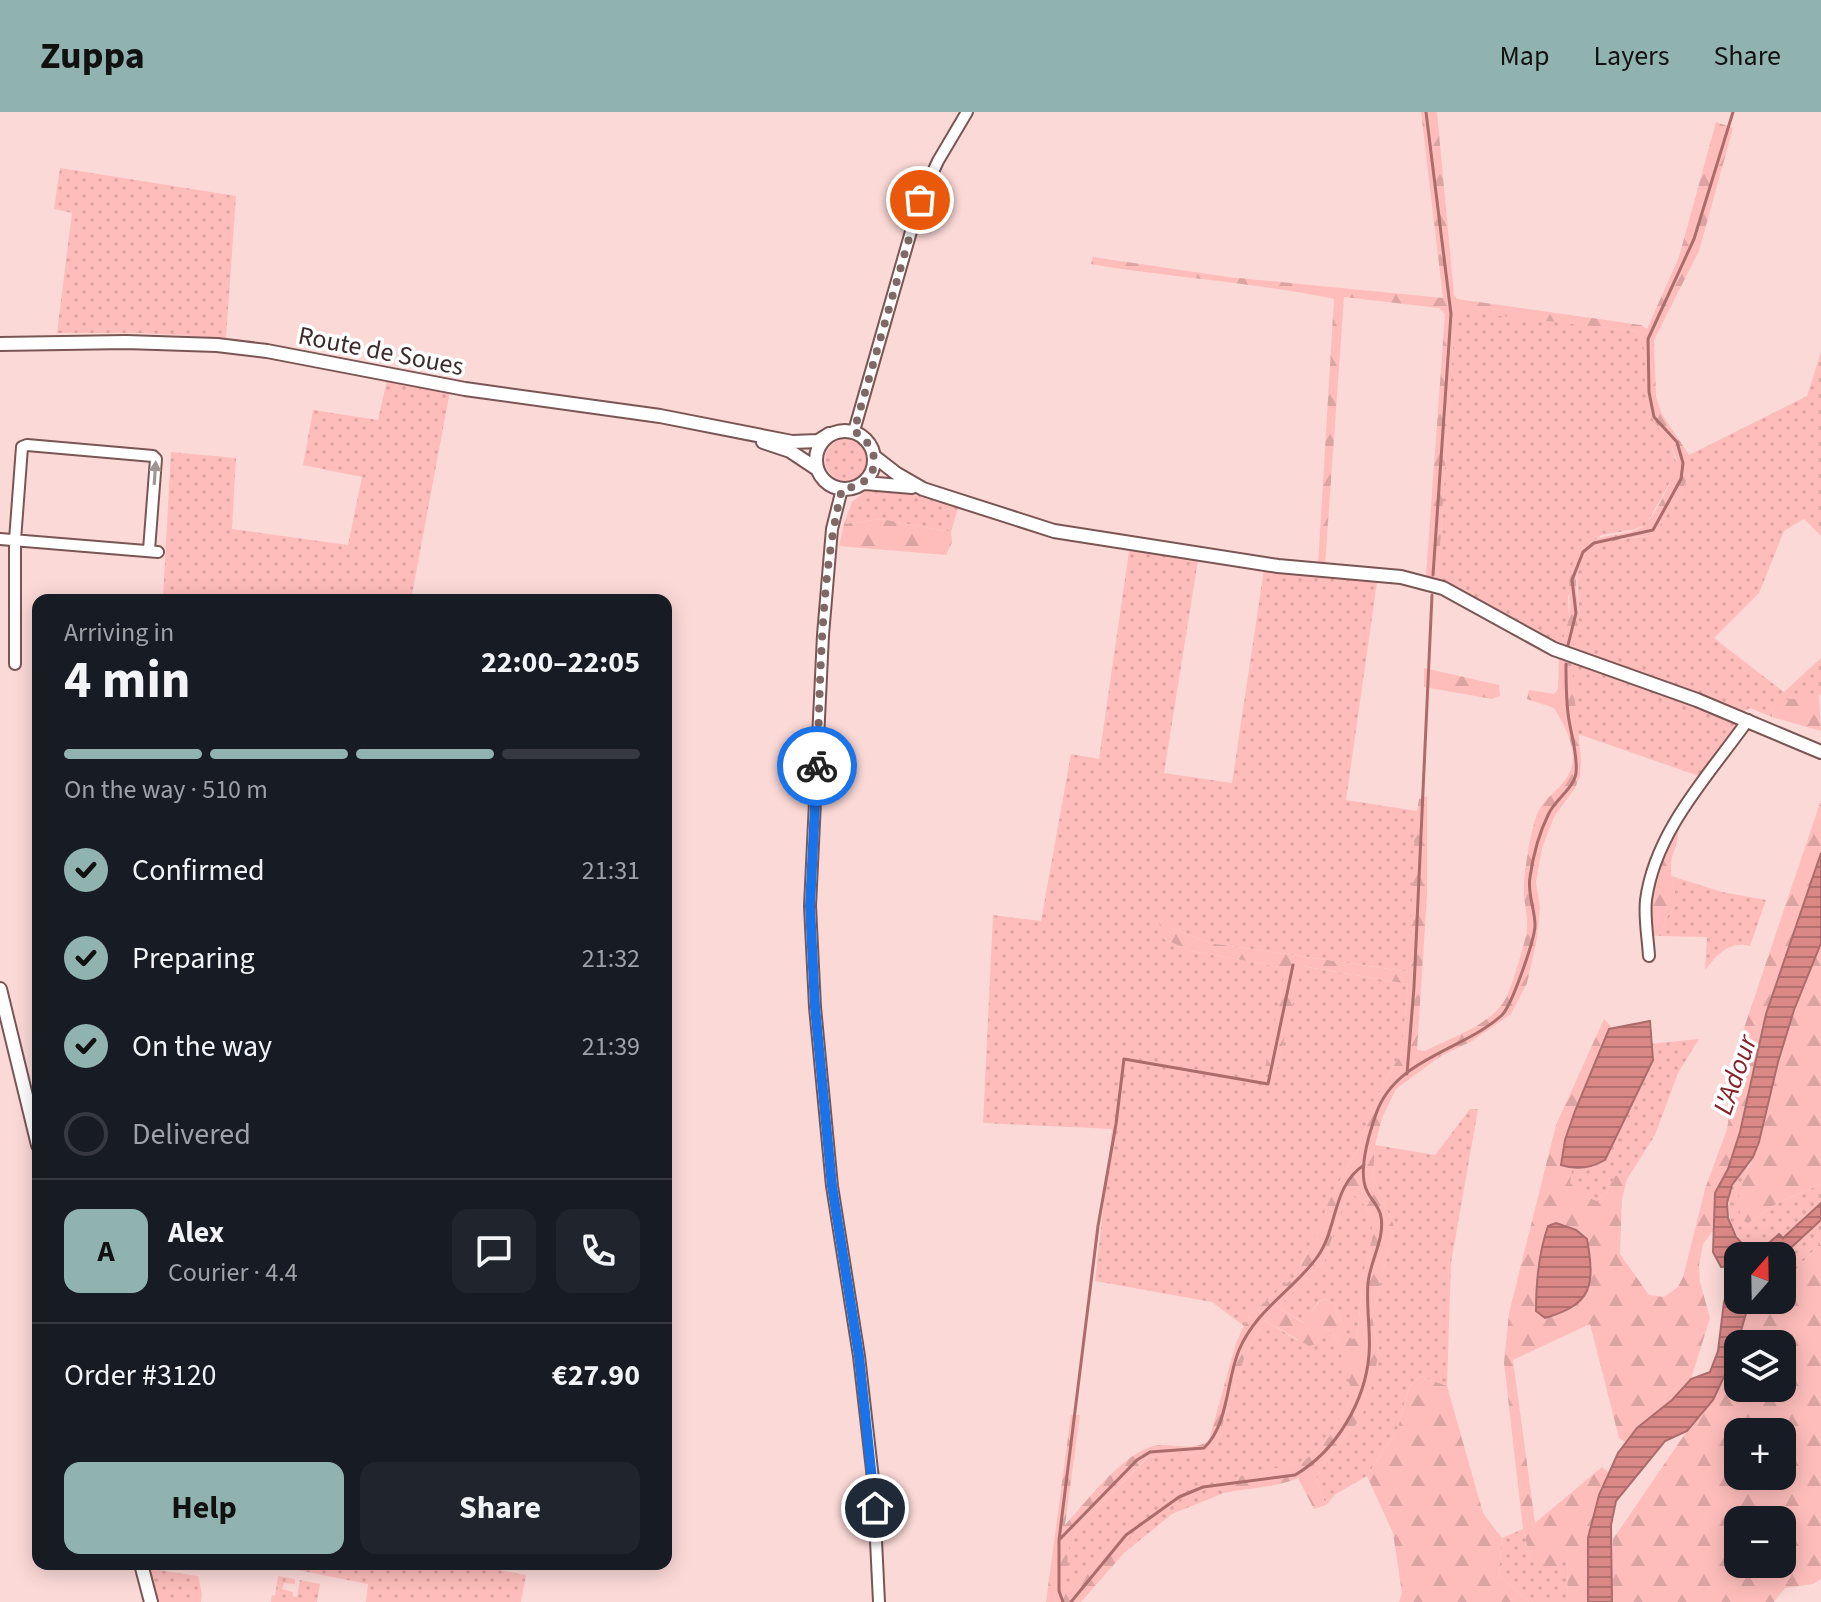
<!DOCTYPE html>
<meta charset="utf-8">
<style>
:root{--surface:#171b24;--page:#20242c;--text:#f1f3f6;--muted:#9ea1a6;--line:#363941;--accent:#91b3b0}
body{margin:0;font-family:"Source Sans 3",sans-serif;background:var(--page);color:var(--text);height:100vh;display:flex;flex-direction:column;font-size:30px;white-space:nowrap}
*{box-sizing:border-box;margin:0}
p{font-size:26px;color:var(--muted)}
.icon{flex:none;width:44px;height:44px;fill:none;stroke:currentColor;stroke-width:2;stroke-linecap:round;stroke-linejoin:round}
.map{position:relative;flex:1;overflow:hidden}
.sheet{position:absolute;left:32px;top:482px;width:640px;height:976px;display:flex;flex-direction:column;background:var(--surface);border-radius:16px;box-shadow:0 4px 20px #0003}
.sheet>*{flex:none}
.needle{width:52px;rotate:20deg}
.buttons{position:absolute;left:1724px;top:1130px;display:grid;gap:16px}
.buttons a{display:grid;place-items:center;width:72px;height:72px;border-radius:16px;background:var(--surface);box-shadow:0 4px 20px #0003;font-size:40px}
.pin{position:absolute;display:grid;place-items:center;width:68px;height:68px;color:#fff;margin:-34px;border:4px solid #fff;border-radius:50%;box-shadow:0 2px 8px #0007}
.courier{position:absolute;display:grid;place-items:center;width:80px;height:80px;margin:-40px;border:6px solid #1a73e8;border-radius:50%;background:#fff;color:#222;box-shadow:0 2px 10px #0007}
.headline em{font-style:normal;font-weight:700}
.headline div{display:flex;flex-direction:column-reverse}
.headline{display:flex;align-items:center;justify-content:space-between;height:136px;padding:0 32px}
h1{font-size:52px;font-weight:700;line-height:60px}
.bar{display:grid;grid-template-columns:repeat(4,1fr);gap:12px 8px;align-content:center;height:96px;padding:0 32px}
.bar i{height:10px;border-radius:6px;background:var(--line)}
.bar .on{background:var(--accent)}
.bar p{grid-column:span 4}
.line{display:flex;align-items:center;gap:20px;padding:0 32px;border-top:2px solid var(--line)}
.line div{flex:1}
.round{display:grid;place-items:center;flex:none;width:84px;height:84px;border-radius:16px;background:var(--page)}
ol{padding:0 32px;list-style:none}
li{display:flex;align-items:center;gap:24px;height:88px}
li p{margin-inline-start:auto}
li .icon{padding:8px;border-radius:50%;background:var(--accent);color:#111;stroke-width:4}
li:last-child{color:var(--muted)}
li i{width:44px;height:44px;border:4px solid var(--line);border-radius:50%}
.action{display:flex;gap:16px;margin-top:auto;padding:16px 32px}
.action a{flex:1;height:92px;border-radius:16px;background:var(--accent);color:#111;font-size:32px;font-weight:700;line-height:92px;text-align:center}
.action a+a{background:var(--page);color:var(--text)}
header{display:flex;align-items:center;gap:48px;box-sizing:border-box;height:112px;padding:0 40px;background:var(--accent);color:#111}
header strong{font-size:38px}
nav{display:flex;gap:44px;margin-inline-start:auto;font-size:28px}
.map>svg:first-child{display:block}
</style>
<header>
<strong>Zuppa</strong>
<nav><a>Map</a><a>Layers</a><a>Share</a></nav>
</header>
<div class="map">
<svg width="1821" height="1490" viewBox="0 0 1821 1490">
<defs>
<pattern id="grass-dots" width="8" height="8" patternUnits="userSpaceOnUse" patternTransform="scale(2)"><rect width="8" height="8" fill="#febdbb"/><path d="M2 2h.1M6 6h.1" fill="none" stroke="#dba3a1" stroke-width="1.8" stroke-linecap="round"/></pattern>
<pattern id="forest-firs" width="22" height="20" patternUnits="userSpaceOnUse" patternTransform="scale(2)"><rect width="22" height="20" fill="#febdbb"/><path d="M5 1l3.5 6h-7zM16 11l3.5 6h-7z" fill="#dba3a1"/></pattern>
<pattern id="water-rules" width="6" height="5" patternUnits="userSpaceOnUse" patternTransform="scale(2)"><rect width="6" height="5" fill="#da8886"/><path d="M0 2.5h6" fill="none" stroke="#b26f6e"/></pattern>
</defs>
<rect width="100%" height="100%" fill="#fbd9d7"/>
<path fill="url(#grass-dots)" d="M60 56 236 84 226 226 139 221H57L72 101 54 97Z
M1455 198 1637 219 1644 230 1648 296 1671 333 1677 353 1670 370 1646 413 1632 418 1602 423 1581 437 1568 485 1569 508 1561 534 1438 468Z
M1821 240V424L1804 407 1784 419 1759 481 1714 526 1784 580 1821 546V583L1773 594 1772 605 1750 596 1743 600 1574 541 1572 537C1574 527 1578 517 1579 506 1581 483 1568 453 1593 437 1610 426 1635 427 1654 423L1683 376 1689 363V343L1807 284Z
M387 268 450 279 411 488H177L163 486 171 340 236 346 232 417 348 433 362 365 303 353 313 298 378 308Z
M825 348a21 21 0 1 1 42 0a21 21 0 1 1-42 0Z
M868 377 901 379 958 396 951 420 881 407 844 412 852 390Z
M1129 439 1198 448 1164 661 1232 671 1264 457 1377 470 1346 688 1417 699 1410 860 1210 831 1170 816 1164 827 1191 839 1286 856 1265 962 1276 960 1301 854 1408 872 1402 939 1375 988 1358 1036 1331 1085 1320 1115 1294 1165 1251 1202 1244 1214 1212 1190 1095 1169 1112 1017 983 1011 993 803 1041 809 1071 642 1099 647Z
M1571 549 1716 599 1740 611 1699 664 1578 622Z
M1671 764 1722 780 1766 788 1750 834C1729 828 1717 843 1705 858L1707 825 1661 824 1666 806 1677 792Z
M1699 927 1678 961 1655 1023 1627 1067 1624 1061 1615 1064 1606 1081 1597 1089 1586 1085 1569 1071 1572 1056 1595 1053 1604 1048 1653 948 1650 932Z
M1470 997H1478L1451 1151 1447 1274 1420 1264 1409 1275 1398 1316 1367 1364 1336 1382 1326 1393 1316 1366 1332 1340 1359 1309 1379 1239 1372 1205 1394 1114 1373 1065 1375 1033 1435 1043Z
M1748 1053 1745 1063 1748 1111 1776 1092 1821 1072V1091L1782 1126 1779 1123 1754 1144C1726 1118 1717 1082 1748 1053Z
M1351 1080 1363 1091 1372 1106V1127L1364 1159 1357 1225 1352 1227 1345 1220 1334 1192 1325 1187 1318 1190 1304 1211 1278 1195 1324 1150 1345 1087Z
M1821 1108V1130L1794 1160 1787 1183 1778 1195 1768 1193 1763 1188H1782V1144Z
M1264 1208 1297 1228 1317 1232 1321 1219 1325 1216 1330 1219 1338 1231 1351 1273 1349 1291 1329 1325 1303 1350 1214 1371 1224 1381 1172 1402 1124 1441 1110 1433 1096 1453 1064 1482 1069 1431 1087 1405 1149 1345 1176 1341 1207 1342 1216 1333 1244 1247Z
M1523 1417 1531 1449 1568 1445 1567 1490H1529L1499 1463 1502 1426Z
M283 1452H468L526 1463 521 1490H366L368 1472 282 1455Z
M151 1457 198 1464 202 1482 201 1490H155L148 1462Z
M278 1464 295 1467V1472L284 1471 282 1477 293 1480V1484L297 1485 300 1468 320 1472 317 1490H271L272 1483 275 1484Z"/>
<path fill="url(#forest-firs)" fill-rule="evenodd" d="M1421 0H1437L1454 183 1457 187 1641 213 1647 217 1679 145 1716 10 1733 16 1699 139 1654 228 1656 285 1662 302 1689 343V363L1683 376 1654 423C1625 427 1585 427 1577 463 1574 478 1580 492 1579 506 1578 517 1574 527 1572 537L1574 541 1561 534C1564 524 1568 514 1569 504 1571 484 1565 463 1577 444 1593 417 1619 428 1642 415 1653 410 1679 357 1676 345 1671 327 1654 315 1648 297 1640 272 1652 242 1637 219L1455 199 1438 468 1426 464 1445 202 1439 196 1344 185 1325 453H1318L1334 187C1254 170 1172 166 1091 152L1093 145 1228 165 1443 186Z
M881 407 951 420 952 430 946 443 839 434 844 412Z
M1559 545 1571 549 1581 648 1580 664 1575 676 1554 705 1542 736 1536 770 1540 796 1537 827 1527 871 1511 902 1472 929 1441 944 1396 977 1382 1006 1375 1033 1373 1065 1394 1114 1372 1205 1379 1239 1369 1288 1359 1309 1332 1340 1316 1366 1326 1393 1314 1397 1298 1366C1275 1376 1248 1376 1224 1381L1214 1370 1303 1350 1329 1325 1349 1291 1350 1273 1338 1231 1330 1219 1325 1216 1317 1232 1309 1234 1264 1208 1244 1247 1216 1333 1208 1342 1176 1341 1148 1345 1087 1405 1069 1431 1065 1481 1096 1453 1110 1433 1127 1417 1131 1425 1122 1437 1124 1441 1081 1490H1046L1071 1303H1080L1065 1413C1086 1390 1123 1341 1154 1334 1173 1330 1192 1341 1209 1328L1236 1231 1244 1214 1251 1202 1294 1165 1308 1139 1331 1085 1358 1036 1375 988 1402 939 1408 872 1302 854 1276 960 1264 962 1286 856 1191 839 1164 827 1158 807 1162 799 1167 798 1170 816 1210 831 1409 860 1415 711 1419 687 1427 684V784L1417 938 1425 939C1450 926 1492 913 1506 886 1512 874 1526 829 1527 816 1528 802 1523 788 1524 774 1524 759 1532 714 1537 702 1546 682 1568 674 1572 653 1576 634 1564 612 1554 596L1527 587 1529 578 1554 582 1558 577ZM1352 1081 1363 1091 1372 1106V1127L1364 1159 1357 1225 1352 1227 1345 1220 1334 1192 1325 1187 1319 1190 1303 1211 1278 1195 1324 1150 1345 1087Z
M1424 556 1499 573 1500 584 1492 587 1424 575Z
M1819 583 1821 619 1772 605 1773 594 1785 588Z
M1821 688V741L1757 941 1740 1020 1728 1057 1715 1081 1713 1119 1703 1132 1699 1153 1700 1170 1710 1206 1691 1267 1672 1288 1638 1316 1626 1331 1619 1326 1590 1212 1513 1248 1535 1411 1602 1355 1608 1360 1599 1384 1587 1447 1588 1490H1567L1568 1446 1546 1461 1531 1449 1523 1417 1504 1251 1509 1201 1556 1013 1604 907 1612 916 1605 925C1592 969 1567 1007 1561 1053L1572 1056 1570 1071 1586 1085 1597 1089 1606 1081 1615 1064 1624 1061 1627 1067 1622 1087 1620 1142 1649 1183 1664 1185 1678 1175 1683 1165 1705 1077 1727 1017 1743 919Z
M1670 713 1678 719C1679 731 1672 740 1671 752 1670 765 1675 778 1677 792L1666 806 1661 824 1645 823 1648 761Z
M1821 831V1072L1776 1092 1748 1111 1742 1108C1731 1075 1752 1057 1760 1026 1767 1000 1771 974 1779 948 1790 908 1805 869 1821 831Z
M1821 1130V1467L1813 1472 1785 1476 1774 1490H1612L1613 1427 1687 1319 1713 1288 1733 1246 1750 1188H1763L1768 1193 1778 1195 1787 1183 1794 1160ZM1738 1232H1782V1276H1738ZM1738 1320H1782V1364H1738ZM1738 1408H1782V1452H1738Z
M1420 1264 1447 1274 1483 1401 1502 1426 1499 1463 1529 1490H1399L1402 1481 1393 1421 1367 1364 1398 1316 1409 1275Z"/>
<path fill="url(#water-rules)" stroke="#ab6c6b" stroke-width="2" d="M1821 741V831L1794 898 1778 950 1759 1030 1753 1045 1732 1073 1727 1091 1728 1106 1736 1125 1754 1144 1779 1122 1783 1126 1821 1091V1108L1782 1144H1738V1154L1721 1155 1713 1140 1715 1081 1728 1057 1740 1020 1766 902Z
M1650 909 1653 948 1605 1048C1591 1056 1576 1058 1561 1053L1565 1028 1575 999 1609 917Z
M1556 1111 1576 1118 1587 1127C1595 1173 1593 1192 1545 1206L1536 1199C1536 1171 1539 1140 1548 1114Z
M1738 1175V1188H1750L1733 1246 1713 1288 1687 1319 1665 1329 1616 1389 1611 1413 1612 1490H1588V1426L1599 1383 1618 1341 1637 1316 1672 1288 1691 1267 1710 1260 1718 1239 1724 1190 1726 1184Z"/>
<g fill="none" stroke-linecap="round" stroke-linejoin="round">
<path stroke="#ab6c6b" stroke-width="3" d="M1426 0 1451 202 1433 463
M1568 533 1576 501 1572 468 1583 440 1594 431 1653 418 1681 367 1683 351 1677 330 1654 305 1649 280 1648 227 1694 127 1733 0
M1407 962 1414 875 1432 483
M1059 1428 1098 1114 1116 1012 1124 947 1268 972 1293 853
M1063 1490 1059 1479V1428L1137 1348 1150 1340 1204 1336C1229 1312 1226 1269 1239 1238 1257 1196 1293 1179 1318 1144 1338 1115 1332 1074 1364 1053
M1071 1490 1126 1423 1179 1385 1203 1375 1295 1363C1336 1339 1365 1290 1369 1243 1371 1221 1366 1195 1368 1171 1370 1149 1385 1127 1381 1105 1380 1095 1371 1088 1367 1079 1357 1059 1369 1022 1376 1002 1395 946 1463 939 1502 903 1512 893 1535 827 1535 813 1535 797 1527 781 1530 765 1533 744 1540 719 1549 701 1556 687 1574 676 1576 661 1578 640 1570 621 1568 601 1566 585 1566 568 1566 552"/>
<defs>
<path id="minor" d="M854 319 920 88 938 49 967 0
M842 377 832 417 823 523 810 794 815 895 832 1074 859 1244 873 1367 879 1490
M0 427 158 440
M15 552V428L22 335 27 333 153 344 156 347 149 438
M1649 844C1648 826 1644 806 1646 788 1655 719 1709 663 1748 608"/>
<path id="major" d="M0 232 126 230 217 233 267 239 465 277 660 304 792 330 818 329 829 322
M816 348a29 29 0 1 1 58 0a29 29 0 1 1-58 0Z
M763 330 790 339 817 357
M875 345 897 362 923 377 1054 419 1278 454 1401 465 1443 476 1554 537 1697 588 1821 640
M865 371 912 375
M0 877 38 1033
M141 1452 151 1490"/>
</defs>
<use href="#minor" stroke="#795553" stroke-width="14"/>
<use href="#major" stroke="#795553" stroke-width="16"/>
<use href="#minor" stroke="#fff" stroke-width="10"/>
<use href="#major" stroke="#fff" stroke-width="12"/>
</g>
<defs><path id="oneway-solid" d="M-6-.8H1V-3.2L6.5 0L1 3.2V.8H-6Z" transform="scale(2)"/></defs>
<use fill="#9e9695" href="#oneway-solid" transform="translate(155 361) rotate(-86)"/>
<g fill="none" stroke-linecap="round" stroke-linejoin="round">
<path stroke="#7f6967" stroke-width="8" stroke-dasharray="0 14.4" d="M817 654C821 563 820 466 842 377 880 373 885 339 854 319L920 88"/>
<path stroke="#1a73e8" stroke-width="10" d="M817 654 810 794 815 895 832 1074 859 1244 875 1396"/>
</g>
<g text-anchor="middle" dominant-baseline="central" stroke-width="7" stroke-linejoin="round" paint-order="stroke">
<g font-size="26" fill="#3c2c2b" stroke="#fff">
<text transform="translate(381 239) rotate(11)">Route de Soues</text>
</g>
<g font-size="28" font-style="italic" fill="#83222a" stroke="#fff">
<text transform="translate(1735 963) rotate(-71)">L'Adour</text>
</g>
</g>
</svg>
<div class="buttons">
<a><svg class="needle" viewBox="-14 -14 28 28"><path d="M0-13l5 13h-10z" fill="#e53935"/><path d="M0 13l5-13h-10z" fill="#9ea1a6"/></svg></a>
<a><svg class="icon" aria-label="layers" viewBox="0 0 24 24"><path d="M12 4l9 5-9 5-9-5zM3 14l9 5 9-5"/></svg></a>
<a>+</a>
<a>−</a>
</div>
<div class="pin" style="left:920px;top:88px;background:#ea580c"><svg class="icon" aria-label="bag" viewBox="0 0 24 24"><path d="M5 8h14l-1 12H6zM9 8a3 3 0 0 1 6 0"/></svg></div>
<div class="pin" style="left:875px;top:1396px;background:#1f2937"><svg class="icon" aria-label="home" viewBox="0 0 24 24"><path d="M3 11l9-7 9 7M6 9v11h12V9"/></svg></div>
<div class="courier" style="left:817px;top:654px"><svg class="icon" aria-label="bike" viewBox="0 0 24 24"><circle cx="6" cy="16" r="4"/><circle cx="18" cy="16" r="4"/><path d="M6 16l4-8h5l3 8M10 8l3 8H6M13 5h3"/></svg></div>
<section class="sheet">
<div class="headline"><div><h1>4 min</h1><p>Arriving in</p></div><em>22:00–22:05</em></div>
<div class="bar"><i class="on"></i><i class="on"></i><i class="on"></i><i></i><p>On the way · 510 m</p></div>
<ol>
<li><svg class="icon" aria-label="check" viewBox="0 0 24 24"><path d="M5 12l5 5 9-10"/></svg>Confirmed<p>21:31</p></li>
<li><svg class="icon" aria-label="check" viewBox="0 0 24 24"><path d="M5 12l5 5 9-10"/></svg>Preparing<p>21:32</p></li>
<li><svg class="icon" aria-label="check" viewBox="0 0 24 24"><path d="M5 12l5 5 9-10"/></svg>On the way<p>21:39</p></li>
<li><i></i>Delivered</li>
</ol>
<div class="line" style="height:144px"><b class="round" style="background:var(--accent);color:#111">A</b><div><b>Alex</b><p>Courier · 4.4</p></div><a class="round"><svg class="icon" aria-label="chat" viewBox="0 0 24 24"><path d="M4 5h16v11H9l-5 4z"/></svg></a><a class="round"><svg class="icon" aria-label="phone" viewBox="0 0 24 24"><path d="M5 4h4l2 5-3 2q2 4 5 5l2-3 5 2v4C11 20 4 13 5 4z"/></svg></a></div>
<div class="line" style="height:104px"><div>Order #3120</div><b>€27.90</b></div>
<div class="action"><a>Help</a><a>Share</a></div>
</section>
</div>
